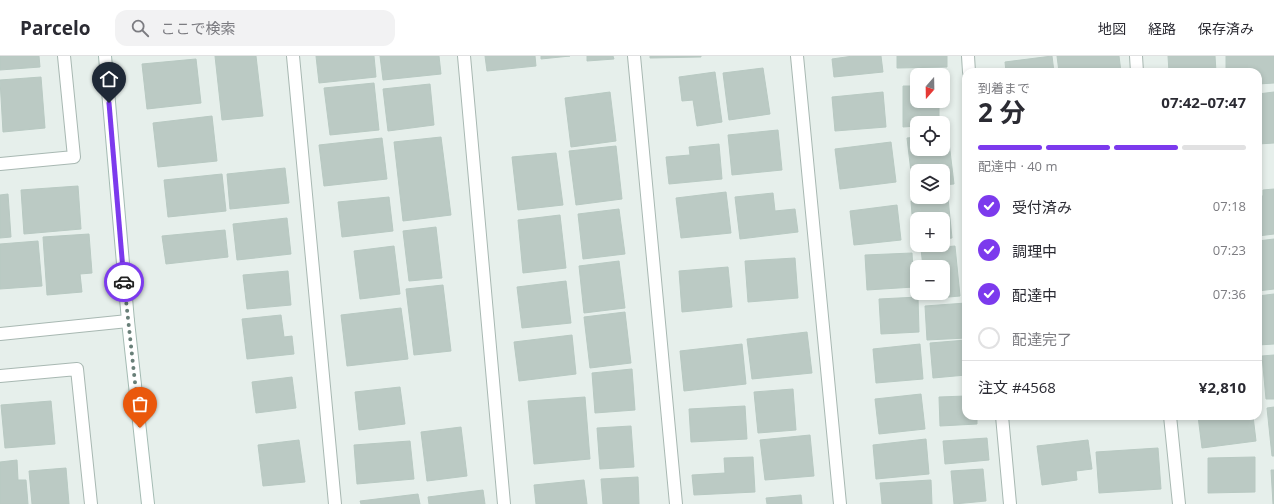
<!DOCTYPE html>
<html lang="ja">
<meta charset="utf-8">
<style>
:root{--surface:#fff;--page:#f2f2f3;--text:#2b2b33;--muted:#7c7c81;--line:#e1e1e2;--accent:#7c3aed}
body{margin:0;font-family:"Open Sans","Noto Sans JP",sans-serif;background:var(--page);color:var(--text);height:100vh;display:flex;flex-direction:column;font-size:15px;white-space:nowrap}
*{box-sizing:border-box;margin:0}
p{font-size:13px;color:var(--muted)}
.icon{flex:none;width:22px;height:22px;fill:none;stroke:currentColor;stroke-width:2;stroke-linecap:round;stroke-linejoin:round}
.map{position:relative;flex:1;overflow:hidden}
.panel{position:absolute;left:962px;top:12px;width:300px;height:352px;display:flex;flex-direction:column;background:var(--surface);border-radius:12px;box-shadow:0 2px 6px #0003}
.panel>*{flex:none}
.needle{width:26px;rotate:200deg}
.fabs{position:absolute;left:910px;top:12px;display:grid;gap:8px}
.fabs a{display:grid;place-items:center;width:40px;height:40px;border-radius:8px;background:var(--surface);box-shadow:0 2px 6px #0003;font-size:20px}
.pin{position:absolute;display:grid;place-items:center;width:34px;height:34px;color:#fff;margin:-41px -17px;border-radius:50% 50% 50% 0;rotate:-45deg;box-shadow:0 0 4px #0007}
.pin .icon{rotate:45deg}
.courier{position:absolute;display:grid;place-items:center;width:40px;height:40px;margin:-20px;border:3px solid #7c3aed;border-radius:50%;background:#fff;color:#222;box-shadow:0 1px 5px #0007}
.head em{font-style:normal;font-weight:700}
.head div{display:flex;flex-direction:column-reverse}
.head{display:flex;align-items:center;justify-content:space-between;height:68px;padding:0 16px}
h1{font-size:26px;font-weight:700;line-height:30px}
.bar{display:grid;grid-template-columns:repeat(4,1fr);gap:6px 4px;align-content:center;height:48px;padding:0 16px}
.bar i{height:5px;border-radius:3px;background:var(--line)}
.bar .current{background:var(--accent)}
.bar p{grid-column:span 4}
.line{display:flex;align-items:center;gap:10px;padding:0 16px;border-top:1px solid var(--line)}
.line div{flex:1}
ol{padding:0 16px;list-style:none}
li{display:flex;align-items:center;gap:12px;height:44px}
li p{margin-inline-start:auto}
li .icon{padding:4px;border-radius:50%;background:var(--accent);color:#fff;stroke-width:4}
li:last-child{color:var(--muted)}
li i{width:22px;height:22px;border:2px solid var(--line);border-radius:50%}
header{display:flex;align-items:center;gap:24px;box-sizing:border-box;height:56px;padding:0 20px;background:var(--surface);border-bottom:1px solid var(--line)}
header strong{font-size:19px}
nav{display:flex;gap:22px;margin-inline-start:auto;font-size:14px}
.search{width:280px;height:36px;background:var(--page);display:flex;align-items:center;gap:10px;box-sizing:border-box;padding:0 14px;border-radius:12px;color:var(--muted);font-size:15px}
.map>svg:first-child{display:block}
</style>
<header>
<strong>Parcelo</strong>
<div class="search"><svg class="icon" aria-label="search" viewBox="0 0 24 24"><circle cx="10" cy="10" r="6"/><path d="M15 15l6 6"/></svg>ここで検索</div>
<nav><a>地図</a><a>経路</a><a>保存済み</a></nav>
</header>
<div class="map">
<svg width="1274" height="448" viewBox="0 0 1274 448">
<rect width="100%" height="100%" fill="#e6efeb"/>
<path fill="#bbcac4" stroke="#b8c9c2" d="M0 0H39L40 11 0 14Z
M215 0H256L263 60 222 64Z
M316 0H374L376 21 319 27Z
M380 0H439L441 18 383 24Z
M485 0H535L536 10 487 15Z
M541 0H570L541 3Z
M587 0H613L614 3 587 5Z
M650 0H701V1L650 2Z
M853 0H881L883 16 834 21 832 3Z
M897 0H947V11L897 12Z
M1052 0 1054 16H1006L1005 6Z
M1057 0H1119L1121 16H1059Z
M1168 0H1215L1216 16H1169Z
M1226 0H1274V27L1258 28V16H1226Z
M196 3 201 47 147 53 142 8Z
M763 12 770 58 729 64 723 17Z
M715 16 722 66 697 70 693 44 682 45 679 21Z
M41 21 45 72 3 76 0 24Z
M374 27 379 74 330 79 324 32Z
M430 28 434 69 388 75 383 33Z
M903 30H917V45H939V67H917V70L903 71Z
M610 36 616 85 571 91 565 42Z
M883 36 886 71 835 75 832 41Z
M1274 36V87L1258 88V38Z
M212 60 217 105 158 111 153 67Z
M778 74 782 114 732 119 728 79Z
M943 78H948L954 128 943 129V115H917V132L913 133 907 82 917 81V93H943Z
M441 81 451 159 403 165 394 86Z
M382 82 387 123 324 130 319 89Z
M891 86 896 126 840 133 835 93Z
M719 88 722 123 669 128 666 101 690 99 689 91Z
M616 90 622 143 576 149 569 95Z
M556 97 563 149 518 154 512 101Z
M285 112 289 147 230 153 227 118Z
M222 118 226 155 168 161 164 124Z
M78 130 81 173 24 178 21 134Z
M1274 133V178L1258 180V140H1263V134Z
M726 136 731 177 681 182 676 142Z
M773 137 775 155 795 153 798 176 740 183 735 141Z
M8 138 11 181 0 182V139Z
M389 141 393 175 342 181 338 146Z
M948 142 952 182 943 183V163H917V186H914L911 145Z
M897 149 901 184 854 189 850 155Z
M619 153 625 198 583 203 578 158Z
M560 159 566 212 523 217 518 164Z
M287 162 291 198 237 204 233 168Z
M436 171 442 222 409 225 403 175Z
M225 174 228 201 166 208 162 180Z
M89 178 92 217 80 218 82 236 47 239 43 181Z
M1274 183V233L1258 235V185Z
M38 185 42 230 0 233V188Z
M394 190 400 238 360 243 354 195Z
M955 190 960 240 926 243 925 237H943V211H923L921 193Z
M912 197 914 231 867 234 865 199Z
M795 202 798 242 748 246 745 205Z
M619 205 625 252 584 257 579 210Z
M728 211 732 251 682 256 679 215Z
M288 215 291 249 247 253 243 219Z
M566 225 571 267 522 272 517 231Z
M443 229 451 295 414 299 406 233Z
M1274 238V288L1258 289V240Z
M918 241 919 276 881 278 879 243Z
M966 247V282L927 284 925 250Z
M401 252 408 303 347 310 341 259Z
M625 256 631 307 590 312 584 261Z
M281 259 284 281 292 280 294 298 247 303 242 263Z
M807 276 812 317 752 323 747 283Z
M572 279 576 318 519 325 514 286Z
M966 284V319L933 322 930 287Z
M742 288 746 328 684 335 680 295Z
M920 288 923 323 876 327 873 293Z
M1274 299V343H1266L1262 300Z
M632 313 635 354 595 357 592 317Z
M292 321 296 352 256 357 252 326Z
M400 331 405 368 359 374 355 336Z
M793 333 796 374 758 377 754 336Z
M921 338 925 373 879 378 875 343Z
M966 340V360H977V368L940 370 939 341Z
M585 341 590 403 534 408 528 345Z
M51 345 55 388 5 392 1 349Z
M745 350 747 383 691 386 689 353Z
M1274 351V400H1272L1267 352Z
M1198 360H1253L1256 385 1202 392Z
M631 370 634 411 600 413 597 372Z
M461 371 467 420 427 425 421 376Z
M810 379 814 420 765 424 760 384Z
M987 382 989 404 945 408 943 385Z
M926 383 929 418 876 423 873 389Z
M299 384 305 426 263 430 258 389Z
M1088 384 1092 413 1076 415 1077 424 1042 429 1037 390Z
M410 385 414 423 357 428 354 389Z
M1158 392 1161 433 1099 437 1096 396Z
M753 401 755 436 694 439 692 419 725 417 724 402Z
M1255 401V436L1208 437V402Z
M17 404 18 424H26L28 448H0V406Z
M66 412 69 448H32L29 415Z
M983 413 986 445 954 448 951 415Z
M1271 414H1274V448H1273Z
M638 421 639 448H603L601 423Z
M584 424 587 448H536L534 429Z
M931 424 932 448H882L880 427Z
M483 434 485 448H429L428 441Z
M418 438 420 448H361L360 445Z
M801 439 802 448H767L766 442Z"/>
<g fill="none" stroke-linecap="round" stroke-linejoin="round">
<defs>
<path id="street" d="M293 0 335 448
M464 0 504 448
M634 0 676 448
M797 0 840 448
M968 0 969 16
M1136 0 1137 16
M0 108 74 101 64 0
M0 278 128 265
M0 320 77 313 91 448
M1002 360 1010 448
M1170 360 1179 448"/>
<path id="secondary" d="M105 0 128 265 148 448"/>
</defs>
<use href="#street" stroke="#a8b8b2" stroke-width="14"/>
<use href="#secondary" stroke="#a4bbb3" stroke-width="14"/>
<use href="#street" stroke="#fff" stroke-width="12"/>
<use href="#secondary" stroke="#fff" stroke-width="12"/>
</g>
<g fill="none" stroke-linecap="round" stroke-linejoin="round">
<path stroke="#687f78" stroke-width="4" stroke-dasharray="0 7.2" d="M124 226 140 372"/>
<path stroke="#7c3aed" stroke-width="5" d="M109 47 124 226"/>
</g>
</svg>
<div class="fabs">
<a><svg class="needle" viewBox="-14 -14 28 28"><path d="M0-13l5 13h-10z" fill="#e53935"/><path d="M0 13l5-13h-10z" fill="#7c7c81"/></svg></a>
<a><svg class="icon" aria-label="locate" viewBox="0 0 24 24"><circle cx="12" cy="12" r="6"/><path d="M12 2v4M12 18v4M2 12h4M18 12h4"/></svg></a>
<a><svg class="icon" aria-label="layers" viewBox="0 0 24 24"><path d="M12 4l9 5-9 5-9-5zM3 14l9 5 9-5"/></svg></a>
<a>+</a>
<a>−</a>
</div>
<div class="pin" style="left:140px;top:372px;background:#ea580c"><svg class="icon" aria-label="bag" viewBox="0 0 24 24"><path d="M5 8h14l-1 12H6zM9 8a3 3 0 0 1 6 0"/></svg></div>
<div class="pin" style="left:109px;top:47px;background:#1f2937"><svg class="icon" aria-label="home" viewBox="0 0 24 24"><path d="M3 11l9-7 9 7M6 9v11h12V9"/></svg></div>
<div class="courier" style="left:124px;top:226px"><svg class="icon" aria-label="car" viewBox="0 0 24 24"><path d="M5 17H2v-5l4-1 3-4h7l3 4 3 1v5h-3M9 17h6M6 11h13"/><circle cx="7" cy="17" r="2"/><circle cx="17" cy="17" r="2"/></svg></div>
<section class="panel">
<div class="head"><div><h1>2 分</h1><p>到着まで</p></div><em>07:42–07:47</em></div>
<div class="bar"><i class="current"></i><i class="current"></i><i class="current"></i><i></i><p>配達中 · 40 m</p></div>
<ol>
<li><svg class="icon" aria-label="check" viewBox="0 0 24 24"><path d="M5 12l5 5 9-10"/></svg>受付済み<p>07:18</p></li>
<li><svg class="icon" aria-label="check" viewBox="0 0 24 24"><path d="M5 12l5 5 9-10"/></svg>調理中<p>07:23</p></li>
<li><svg class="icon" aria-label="check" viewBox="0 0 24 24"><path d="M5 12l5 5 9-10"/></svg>配達中<p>07:36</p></li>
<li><i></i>配達完了</li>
</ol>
<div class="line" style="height:52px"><div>注文 #4568</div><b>¥2,810</b></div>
</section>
</div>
